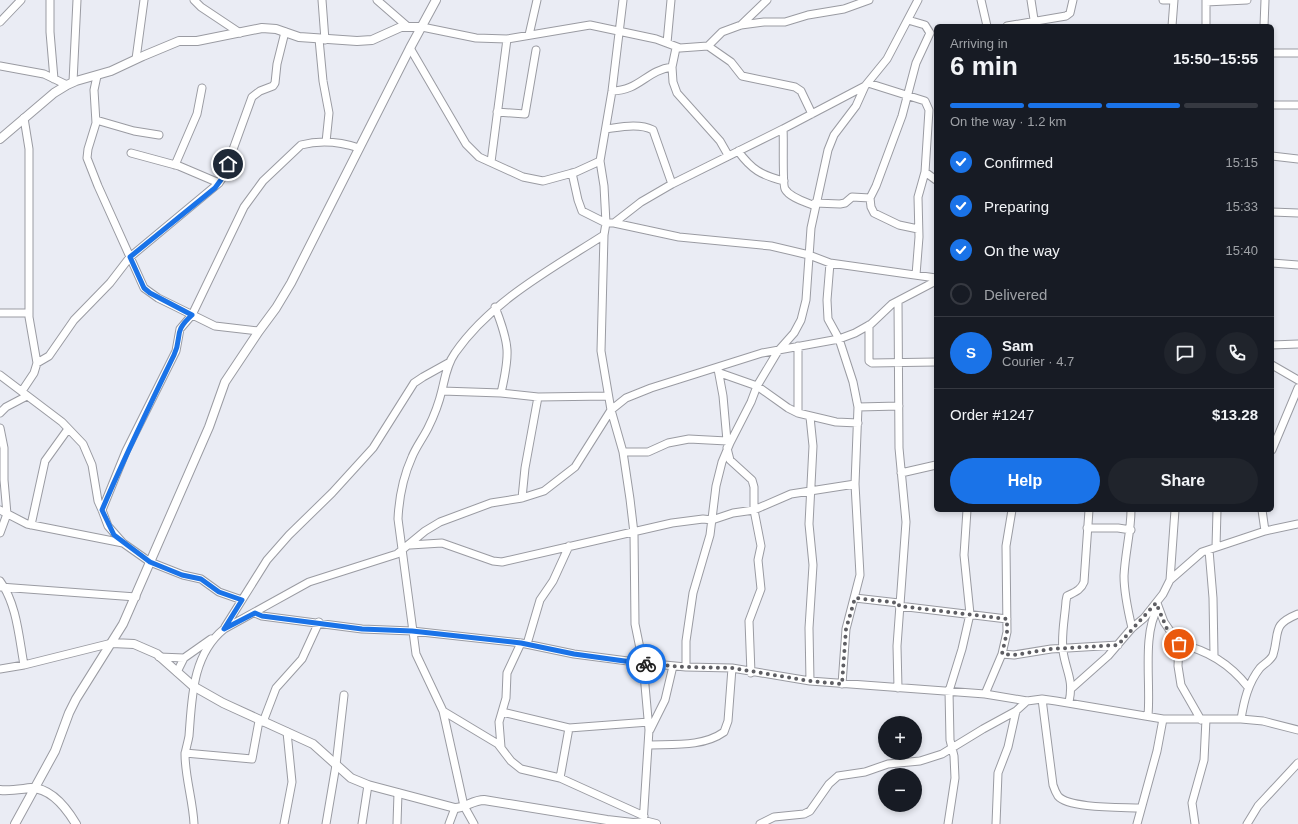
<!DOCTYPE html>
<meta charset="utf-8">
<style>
:root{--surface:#171b24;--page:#20242c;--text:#f1f3f6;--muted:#9ea1a6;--line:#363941;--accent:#1a73e8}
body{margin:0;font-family:Arial,sans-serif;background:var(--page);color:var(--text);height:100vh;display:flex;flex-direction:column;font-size:15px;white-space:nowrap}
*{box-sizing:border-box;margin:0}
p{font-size:13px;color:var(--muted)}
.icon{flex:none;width:22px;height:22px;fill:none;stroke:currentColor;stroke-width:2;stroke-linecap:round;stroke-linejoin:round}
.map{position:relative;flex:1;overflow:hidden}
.panel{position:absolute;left:934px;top:24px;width:340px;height:488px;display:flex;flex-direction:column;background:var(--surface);border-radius:6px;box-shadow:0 2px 6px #0003}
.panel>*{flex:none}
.controls{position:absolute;left:878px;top:716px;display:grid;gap:8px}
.controls a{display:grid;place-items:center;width:44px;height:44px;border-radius:50%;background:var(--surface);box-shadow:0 2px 6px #0003;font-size:20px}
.pin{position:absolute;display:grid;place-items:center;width:34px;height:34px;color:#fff;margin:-17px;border:2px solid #fff;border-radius:50%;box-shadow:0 1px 4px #0007}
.courier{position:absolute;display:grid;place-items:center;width:40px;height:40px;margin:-20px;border:3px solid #1a73e8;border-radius:50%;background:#fff;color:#222;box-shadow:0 1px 5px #0007}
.headline em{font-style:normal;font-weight:700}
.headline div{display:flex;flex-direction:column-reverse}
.headline{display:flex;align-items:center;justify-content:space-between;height:68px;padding:0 16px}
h1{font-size:26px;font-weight:700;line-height:30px}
.bar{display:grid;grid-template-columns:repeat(4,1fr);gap:6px 4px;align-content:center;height:48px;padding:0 16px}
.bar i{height:5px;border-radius:3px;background:var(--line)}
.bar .active{background:var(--accent)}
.bar p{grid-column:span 4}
.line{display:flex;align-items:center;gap:10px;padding:0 16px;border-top:1px solid var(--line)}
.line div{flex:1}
.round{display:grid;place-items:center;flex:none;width:42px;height:42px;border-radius:21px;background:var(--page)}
ol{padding:0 16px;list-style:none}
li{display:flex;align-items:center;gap:12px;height:44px}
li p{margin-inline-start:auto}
li .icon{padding:4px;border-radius:50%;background:var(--accent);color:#fff;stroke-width:4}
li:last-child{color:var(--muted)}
li i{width:22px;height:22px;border:2px solid var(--line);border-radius:50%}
.cta{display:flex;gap:8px;margin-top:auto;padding:8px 16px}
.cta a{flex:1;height:46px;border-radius:24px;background:var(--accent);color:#fff;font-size:16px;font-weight:700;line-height:46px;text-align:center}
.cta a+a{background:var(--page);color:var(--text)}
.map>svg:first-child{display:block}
</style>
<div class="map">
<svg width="1298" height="824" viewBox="0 0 1298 824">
<rect width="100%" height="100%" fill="#eaecf4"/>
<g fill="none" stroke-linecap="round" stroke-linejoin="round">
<defs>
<path id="minor" d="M50 0V32L54 79
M194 0 201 7 240 33
M322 0 325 40
M377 0 408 27
M981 0 987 26
M1031 0 1035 26
M1163 0H1174
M1206 2 1247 0
M908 20 925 25 930 33 916 63 902 116 876 186 870 198 871 207 874 213 899 225 918 229
M0 22 21 0
M741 25 767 0
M1007 26 1066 16 1070 13 1073 0
M1172 26 1174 0
M1206 26V0
M1264 26 1265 0
M422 27 476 38 507 39 590 25 656 39 680 48 708 46 722 32 741 25 764 22H785L808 15 844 9 869 0
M529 35 537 0
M319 39 323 81 329 113 326 142
M667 43 671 0
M708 46 731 62 742 76 795 87 801 91 812 114
M410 48 466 144 479 157 523 177 543 181 576 172 600 161
M676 48 672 67 673 82 677 93 720 141 728 155
M1272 53H1298
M136 59 144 0
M0 66 44 74 67 85
M97 76 94 90 96 123 88 149 87 158 98 186 144 288 158 298 215 326 259 331
M73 82 77 0
M868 83 925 101 929 110 925 172 918 197 919 237 916 275
M612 91C639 91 647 70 672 67
M1272 105H1298
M497 112 525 114 536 50
M96 120 134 131 159 135
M606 129C621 127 639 123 653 130L672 184
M783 129C784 139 782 184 785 189 790 198 806 202 815 206
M738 151C752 170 761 175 784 181
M131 153 179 166 219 183
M1272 156 1298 159
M491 162 507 39
M175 165 197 114 202 88
M925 172 936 180
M572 173 578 200 582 211 606 223
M815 203 840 204 845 203 852 197 870 198
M1272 212 1298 213
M606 223 604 186 600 161 612 91 623 0
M614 223 679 237 771 246 809 255 830 263 936 278
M604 235 601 351 611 410 623 452 630 499 634 533 635 624 643 663 649 730 643 824
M830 263 827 300 828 319 839 339 853 382 858 407 855 484 860 575 846 629 842 684
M1272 263 1298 265
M898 301 899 448 906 522 897 646 898 688
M495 307C510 345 510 354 501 393
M0 313H29
M869 325V361L872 363 936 362
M1272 345 1298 344
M37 363 49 356 74 320 110 283 130 257 219 183 223 177 252 97 260 91 273 86 275 83 277 64 285 32
M1272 365 1298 380
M718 369 723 396 727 441 729 442
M720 373 757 386 788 408 798 413 836 422 858 423
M0 375 62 422 83 444 92 465 98 501 102 510 108 526 123 543 150 562 183 575 201 579 219 592 242 600
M22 391 34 373 37 363 29 317V149L24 118
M442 391 501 393 538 397 608 396
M858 407 899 406
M0 413 6 407 27 396
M798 413V346
M0 428 4 448V480L7 514 0 533
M727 448 730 460 752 480 754 487V510L761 546 758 560 761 589 749 621 751 673
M1272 450 1298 388
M623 452H648L668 443 689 439 727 441
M901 473 936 465
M522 498 525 468 538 397
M0 510 27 524 123 543
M102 510 126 451 176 351 180 329 192 315 244 207 263 181 301 145C320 140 341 142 359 148
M1131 510C1131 532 1125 553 1124 576 1124 593 1128 611 1132 628
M1262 510 1265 531
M31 525 45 461 68 429
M1087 528H1118L1131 530
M410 545 442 543 493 561 502 562 672 523 703 519 712 520 733 513 754 510 791 494 855 484
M1216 547 1217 510
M1209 550 1213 598 1214 655
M1170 580 1175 510
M0 581C17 604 19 638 24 665
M0 587 136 597
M855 598 899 603
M1157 603 1164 622 1179 644 1178 666 1181 685 1201 720
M899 606 1007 619
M255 613 262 616 362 629 412 631 521 643 574 654 643 663 686 667 732 668 810 681 985 694 1027 701 1042 699 1056 701 1163 719H1241L1263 721 1298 730
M225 627 267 560 289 535 332 493 373 448 414 383 423 377 450 362
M527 644 540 600 553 581 569 546
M1179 644C1208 650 1230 664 1248 687
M1002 654 1014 655 1051 649 1118 645
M159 657 184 658
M686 667V641L693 593 710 535 716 486 722 462 730 443 751 402 757 386 778 351 794 333 801 320 806 300 811 228 828 150 834 135 856 106 865 86
M0 669 24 665 112 643
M177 672 184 658 211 639
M810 681 809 628 813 565 809 524 813 446 810 417
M1072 688 1108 656 1132 628 1144 618 1163 594 1170 580 1202 552 1265 531 1298 524
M985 694 1002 654 1007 632 1006 546 1012 510
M1042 699 1053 785C1054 788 1056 793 1058 796 1069 809 1124 807 1140 808
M1069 702C1074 679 1066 672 1063 651 1061 634 1065 617 1066 601L1067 596C1075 592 1081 590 1084 582L1089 510
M443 711 498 744 511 761 521 769 560 778 644 816
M502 712 569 728 649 722
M1148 715C1151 685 1142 633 1158 608
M1241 719C1244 701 1248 683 1260 668 1264 664 1271 660 1273 655 1280 632 1271 625 1298 614
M263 722 276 688 302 659 319 622
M650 730 665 700 673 666
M648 745C673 744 703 747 724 732L728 721 732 668
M501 747 499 722 506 698 507 673 521 643
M185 753 252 759 259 721
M560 778 569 728
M194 824C193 801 185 777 185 754 186 748 188 742 189 736 192 698 192 655 224 629L309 582 397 554 425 531 440 522 491 503 522 498 544 491 575 467 611 410 626 398 651 388 762 353 839 339 855 333 871 324 892 304 936 281
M284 824 292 782 287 732
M326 824 336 765 344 695
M362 824 368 785
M397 824 398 793
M449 824 455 808
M474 824 464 806 443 711 416 654 398 519C399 497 403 477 412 457 416 447 423 438 428 428 434 416 439 403 442 390 445 378 447 364 455 353 491 301 551 269 604 235L606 223H614L641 202 672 184 783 129 865 86 887 59 918 0
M760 824 774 817 804 814 810 811 829 784 838 776 865 772 888 764 920 761 942 754 983 729 1016 711 1027 701
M948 824 955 778 954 756 950 740 949 691 962 649 970 614 964 555 967 510
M996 824 998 773 1008 747 1016 711
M1137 824 1157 751 1163 719
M1195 824 1192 803 1204 760 1206 719
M1247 824 1258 806 1298 763"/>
<path id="tertiary" d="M0 139 54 93 67 85 76 81 111 71 143 56 179 41H197L262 28 276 29 299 37 357 41 372 40 401 27H422
M112 643 134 644 157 654 193 686 223 703 313 744 351 778 368 785 455 808C465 808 473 800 484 800L607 820 633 823 648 822 656 824
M0 790C11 791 21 789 31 788 52 788 67 809 76 824
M15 824 55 751 69 713 76 699 123 624 209 427 225 382 259 331 276 308 291 283 410 48 436 0"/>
</defs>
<use href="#minor" stroke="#9a9ba2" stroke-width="9"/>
<use href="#tertiary" stroke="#9a9ba2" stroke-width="10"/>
<use href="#minor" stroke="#fff" stroke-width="7"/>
<use href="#tertiary" stroke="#fff" stroke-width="8"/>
</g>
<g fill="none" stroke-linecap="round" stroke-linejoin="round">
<path stroke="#5e5e63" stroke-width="4" stroke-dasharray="0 7.2" d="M646 664 686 667 732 668 810 681 842 684 846 629 855 598 899 603V606L1007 619V632L1002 654 1014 655 1051 649 1118 645 1156 603 1167 629 1179 644"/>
<path stroke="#1a73e8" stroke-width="5" d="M228 164 223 177 215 188 130 257 144 288 150 293 192 315C172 333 183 336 174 355 149 407 124 458 102 510L114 535 150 562 182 575 201 579 219 592 242 600 224 629 255 613 262 616 362 629 412 631 521 643 574 654 646 664"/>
</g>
</svg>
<div class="controls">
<a>+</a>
<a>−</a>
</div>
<div class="pin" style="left:1179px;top:644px;background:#ea580c"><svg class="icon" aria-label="bag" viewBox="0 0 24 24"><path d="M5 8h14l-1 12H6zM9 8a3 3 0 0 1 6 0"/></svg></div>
<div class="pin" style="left:228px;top:164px;background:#1f2937"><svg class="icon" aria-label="home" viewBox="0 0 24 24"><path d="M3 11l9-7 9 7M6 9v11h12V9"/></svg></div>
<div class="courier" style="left:646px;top:664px"><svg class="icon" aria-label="bike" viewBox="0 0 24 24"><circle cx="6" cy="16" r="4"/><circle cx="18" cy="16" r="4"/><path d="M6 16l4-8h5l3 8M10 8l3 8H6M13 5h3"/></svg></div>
<section class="panel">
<div class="headline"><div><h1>6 min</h1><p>Arriving in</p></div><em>15:50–15:55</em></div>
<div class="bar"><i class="active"></i><i class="active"></i><i class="active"></i><i></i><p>On the way · 1.2 km</p></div>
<ol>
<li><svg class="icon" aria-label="check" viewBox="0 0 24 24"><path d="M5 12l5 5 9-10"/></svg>Confirmed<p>15:15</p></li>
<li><svg class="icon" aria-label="check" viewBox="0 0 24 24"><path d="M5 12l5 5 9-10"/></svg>Preparing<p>15:33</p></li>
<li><svg class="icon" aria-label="check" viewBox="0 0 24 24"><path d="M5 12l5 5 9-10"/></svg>On the way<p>15:40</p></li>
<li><i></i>Delivered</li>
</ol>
<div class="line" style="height:72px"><b class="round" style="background:var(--accent);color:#fff">S</b><div><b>Sam</b><p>Courier · 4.7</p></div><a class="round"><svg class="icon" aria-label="chat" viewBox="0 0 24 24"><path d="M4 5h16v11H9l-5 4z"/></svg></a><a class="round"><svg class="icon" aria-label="phone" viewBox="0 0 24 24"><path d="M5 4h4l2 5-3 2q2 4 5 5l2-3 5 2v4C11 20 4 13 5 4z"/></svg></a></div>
<div class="line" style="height:52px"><div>Order #1247</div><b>$13.28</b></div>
<div class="cta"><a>Help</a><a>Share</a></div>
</section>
</div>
